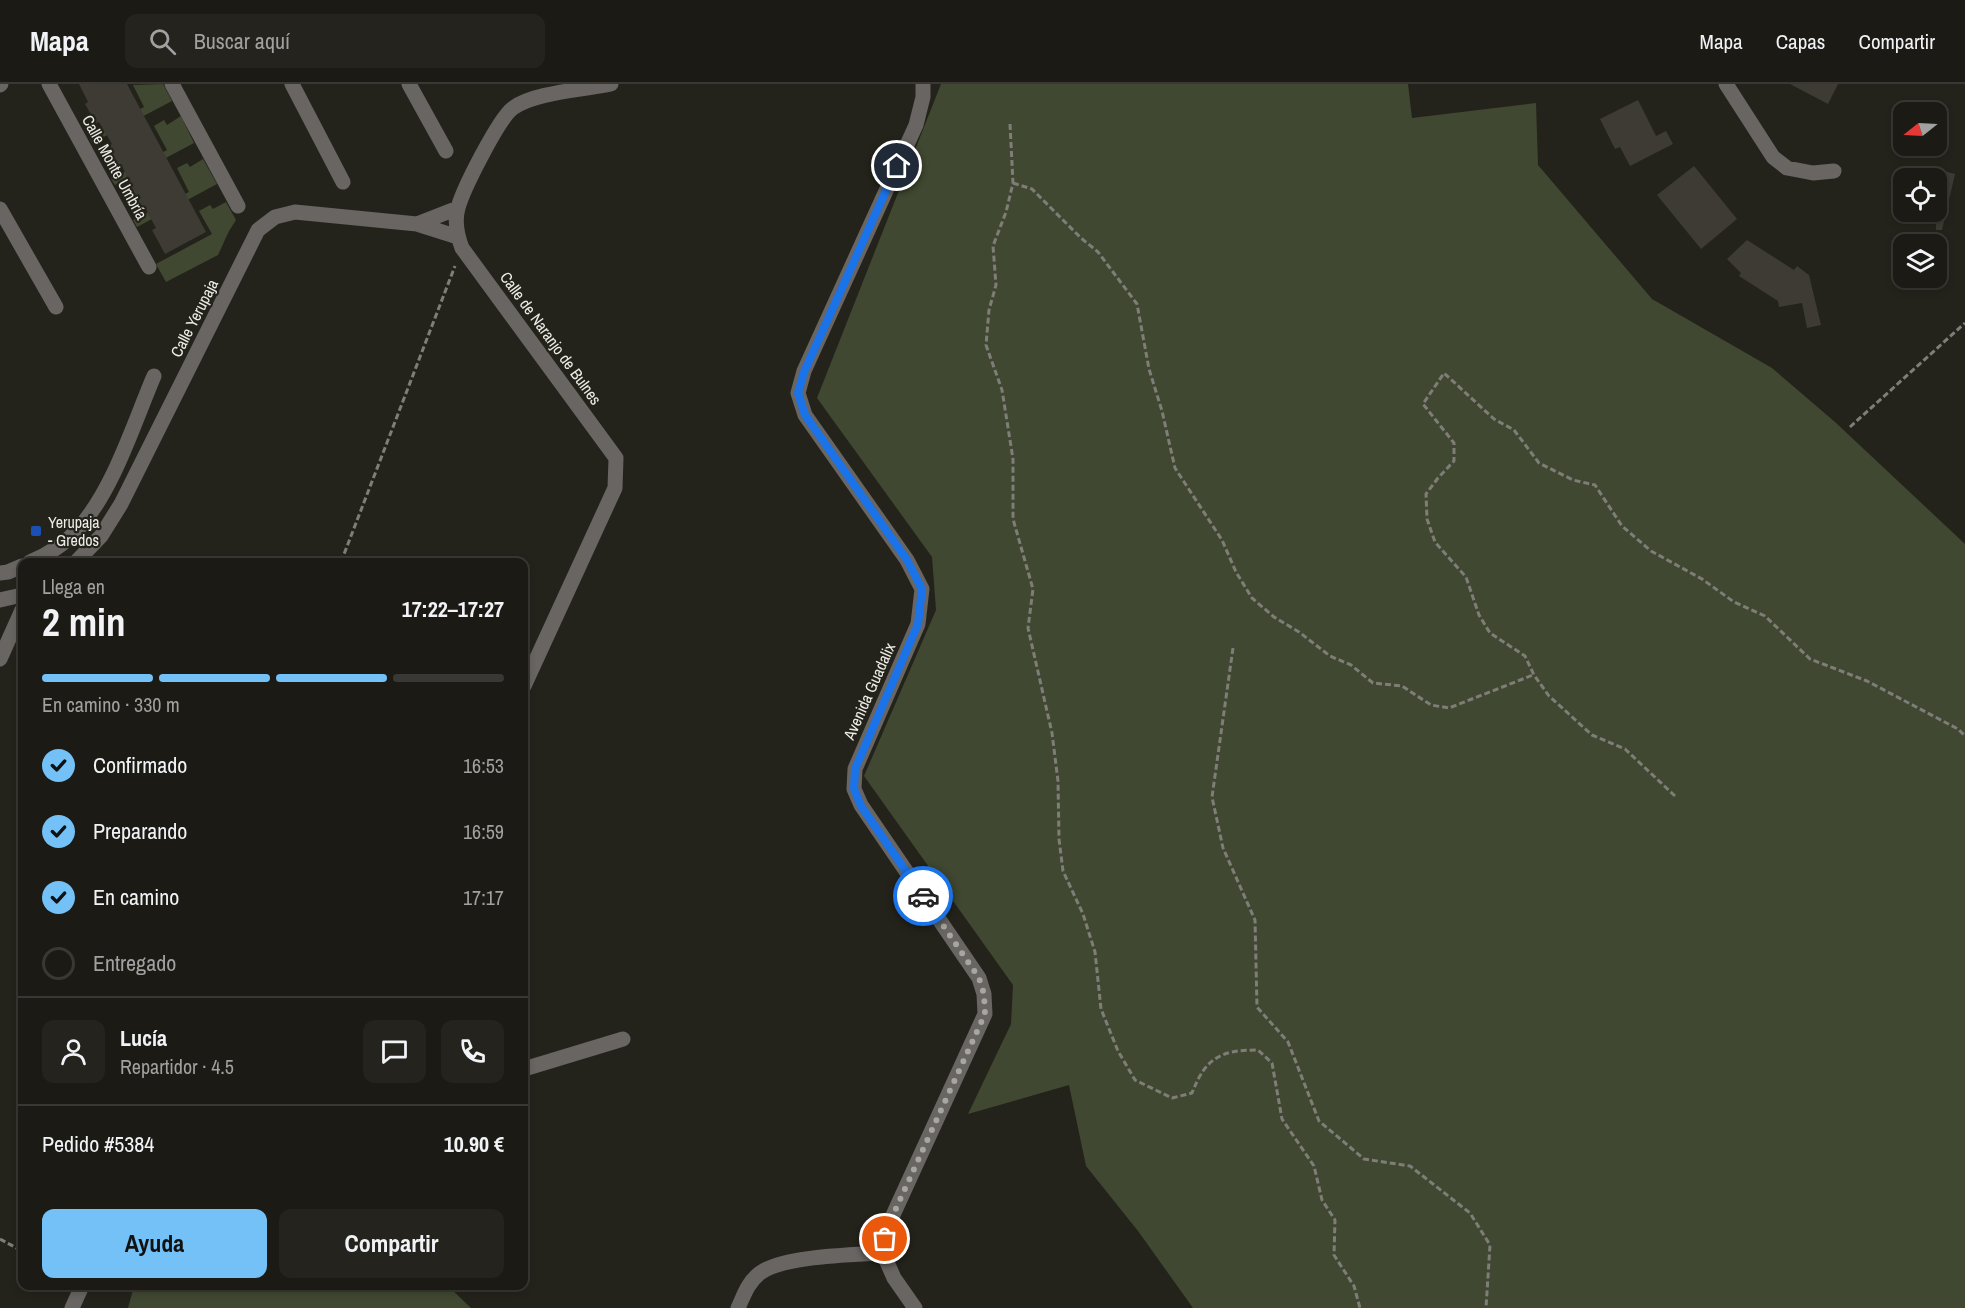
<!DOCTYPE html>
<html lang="es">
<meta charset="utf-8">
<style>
:root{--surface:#1b1a14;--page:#24231d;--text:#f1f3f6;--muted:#a0a1a0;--line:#393834;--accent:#73c1f6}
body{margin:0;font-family:"Archivo Narrow",sans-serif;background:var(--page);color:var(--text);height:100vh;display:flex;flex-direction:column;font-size:22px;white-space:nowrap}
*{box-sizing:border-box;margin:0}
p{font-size:20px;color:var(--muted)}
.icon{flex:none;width:33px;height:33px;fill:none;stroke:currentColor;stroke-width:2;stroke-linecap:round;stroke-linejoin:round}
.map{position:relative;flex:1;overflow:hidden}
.sheet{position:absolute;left:18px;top:474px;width:510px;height:732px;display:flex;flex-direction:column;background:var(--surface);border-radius:12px;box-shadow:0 3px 9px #0003,0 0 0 2px var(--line)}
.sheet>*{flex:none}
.needle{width:39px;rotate:252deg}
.controls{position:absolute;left:1893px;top:18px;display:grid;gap:12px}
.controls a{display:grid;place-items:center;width:54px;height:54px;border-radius:12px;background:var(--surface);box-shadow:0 3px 9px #0003,0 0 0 2px var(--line);font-size:30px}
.pin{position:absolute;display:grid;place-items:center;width:51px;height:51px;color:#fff;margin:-26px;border:3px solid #fff;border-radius:50%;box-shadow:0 2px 6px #0007}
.courier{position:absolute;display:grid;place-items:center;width:60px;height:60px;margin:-30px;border:4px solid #1a73e8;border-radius:50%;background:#fff;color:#222;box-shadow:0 2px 8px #0007}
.head em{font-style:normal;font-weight:700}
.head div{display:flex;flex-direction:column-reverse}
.head{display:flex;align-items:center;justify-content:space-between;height:102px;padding:0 24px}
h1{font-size:39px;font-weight:700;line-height:45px}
.bar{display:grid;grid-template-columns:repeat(4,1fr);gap:9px 6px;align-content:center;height:72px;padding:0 24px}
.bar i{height:8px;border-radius:4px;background:var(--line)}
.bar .selected{background:var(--accent)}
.bar p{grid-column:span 4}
.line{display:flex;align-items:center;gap:15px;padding:0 24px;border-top:2px solid var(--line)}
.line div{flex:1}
.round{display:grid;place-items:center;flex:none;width:63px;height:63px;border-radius:12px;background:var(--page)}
ol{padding:0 24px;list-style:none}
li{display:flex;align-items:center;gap:18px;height:66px}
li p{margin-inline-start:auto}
li .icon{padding:6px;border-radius:50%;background:var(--accent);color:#111;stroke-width:4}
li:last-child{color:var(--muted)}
li i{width:33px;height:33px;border:3px solid var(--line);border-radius:50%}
.cta{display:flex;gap:12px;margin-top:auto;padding:12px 24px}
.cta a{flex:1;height:69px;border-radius:12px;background:var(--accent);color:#111;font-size:24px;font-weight:700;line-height:69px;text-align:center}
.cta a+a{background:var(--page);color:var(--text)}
header{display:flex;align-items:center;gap:36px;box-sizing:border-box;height:84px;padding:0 30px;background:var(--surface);border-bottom:2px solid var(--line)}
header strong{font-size:28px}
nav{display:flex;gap:33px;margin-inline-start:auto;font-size:21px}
.search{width:420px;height:54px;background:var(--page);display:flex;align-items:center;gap:15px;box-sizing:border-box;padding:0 21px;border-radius:12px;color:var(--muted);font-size:22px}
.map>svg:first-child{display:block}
</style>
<header>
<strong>Mapa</strong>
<div class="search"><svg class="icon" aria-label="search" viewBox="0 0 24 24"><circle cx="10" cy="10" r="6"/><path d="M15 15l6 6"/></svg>Buscar aquí</div>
<nav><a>Mapa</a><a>Capas</a><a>Compartir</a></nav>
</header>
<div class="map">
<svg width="1965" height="1224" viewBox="0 0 1965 1224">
<rect width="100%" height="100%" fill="#24231b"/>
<path fill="#404831" d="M163 0 172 17 92 59 89 52 144 23 133 1Z
M941 0H1408L1412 34 1536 19 1538 81 1652 215 1772 284 1835 338 1965 460V1224H1193L1138 1147 1086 1082 1069 1001 968 1030 1011 940 1013 901 864 692 936 526 932 473 817 314Z
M181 32 194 59 115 101 111 95 167 66 154 42 164 36 167 41Z
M203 75 217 100 137 143 133 136 189 108 177 84 187 79 190 83Z
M226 118 236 136 229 147 218 171 166 198 156 180 212 150 199 127 210 121 213 125Z
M134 1202H448L471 1224H128Z"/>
<path fill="#3d3b33" d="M79 0H127L206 148 165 170 152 146 156 144 144 122 141 123 130 104 132 103 121 80 118 82 108 62 112 60 99 38 96 39 85 20 88 18Z
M1790 0H1838L1828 20Z
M1638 16 1656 52 1666 47 1673 60 1630 82 1620 63 1615 65 1600 35Z
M1694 82 1737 135 1701 165 1657 111Z
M1936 85 1955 90 1942 146H1936Z
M1747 156 1794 186 1797 182 1809 191 1821 241 1807 244 1802 219 1779 223 1778 217 1739 192 1741 189 1727 175Z"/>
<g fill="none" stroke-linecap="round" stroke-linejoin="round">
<path stroke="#7f7d77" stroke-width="3" stroke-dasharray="6 3" stroke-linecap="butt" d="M1010 40 1013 99 1006 128 993 162 996 201 989 226 986 261 1002 306 1013 375V435L1033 505 1028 544 1052 649 1058 697 1059 755 1063 787 1083 830 1095 868 1101 925 1118 967 1135 996 1172 1014 1192 1009C1206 973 1221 966 1258 966L1272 979 1282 1035 1314 1082 1322 1116 1335 1136 1334 1171 1354 1202 1360 1224
M1013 99 1032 105 1081 154 1098 168 1137 220 1149 285 1162 327 1175 384 1222 456 1236 488 1252 514 1274 533 1299 548 1330 572 1351 581 1373 599 1402 602 1431 621 1449 624 1533 591
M1850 343 1965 239
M341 478 455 182
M1233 564 1212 713 1223 764 1255 836 1257 923 1288 958 1319 1037 1364 1075 1410 1082 1470 1129 1490 1161 1486 1224
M1675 712 1625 665 1592 651 1549 612 1534 591 1525 572 1490 549 1479 531 1466 493 1435 458 1427 435 1426 410 1438 394 1454 377V359L1423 320 1444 289 1494 335 1514 346 1539 379 1573 396 1595 401 1622 442 1651 467 1702 495 1734 518 1765 532 1810 575 1867 597 1958 645 1965 652
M0 1155 22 1167"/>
<path stroke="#686562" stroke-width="15" d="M49 0 149 183
M172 0 238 122
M292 0 343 98
M409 0 446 67
M1726 0 1773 73 1787 84 1813 89 1834 87
M0 1 1 0
M0 125 56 223
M417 140 458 124
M30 478C47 471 66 459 79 444 114 404 133 341 154 292
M76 478 101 452 121 420 258 146 275 133 295 128 417 140 458 153
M0 489 8 488 22 482
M0 516 22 511
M0 575 22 526
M524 602 615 404 616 374 462 164C457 151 454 138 458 124 463 105 499 34 513 24 535 8 584 6 611 0
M524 985 623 955
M72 1224 82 1202
M738 1224C744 1211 748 1198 760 1189 782 1172 853 1171 883 1169
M915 1224 894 1194 883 1169 888 1142 985 930 984 910 979 894 861 721 854 705 855 685 918 540 922 505 907 476 805 331 798 309 804 287 916 41 923 13V0"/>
</g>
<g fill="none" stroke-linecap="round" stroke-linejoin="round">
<path stroke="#a7a6a0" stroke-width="6" stroke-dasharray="0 10.8" d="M885 1155 888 1142 985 930 984 910 979 894 923 812"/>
<path stroke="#1a73e8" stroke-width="8" d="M897 82 804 288 798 309 805 331 907 476 922 505 918 540 855 685 854 705 861 722 923 812"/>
</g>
<rect fill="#1a4fb4" stroke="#24231b" stroke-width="2" x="30" y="441" width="12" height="12" rx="3"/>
<g text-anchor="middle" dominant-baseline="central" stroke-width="4.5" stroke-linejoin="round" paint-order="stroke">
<g font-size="16" fill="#eeece7" stroke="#24231b">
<text transform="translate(115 83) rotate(61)">Calle Monte Umbría</text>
<text transform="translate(194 234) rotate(-63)">Calle Yerupaja</text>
<text transform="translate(551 254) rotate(54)">Calle de Naranjo de Bulnes</text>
<text transform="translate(869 607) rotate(-66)">Avenida Guadalix</text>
</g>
<g font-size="16" fill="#eeece7" stroke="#24231b" text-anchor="start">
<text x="48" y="438">Yerupaja<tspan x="48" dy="18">- Gredos</tspan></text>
</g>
</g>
</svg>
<div class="controls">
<a><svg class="needle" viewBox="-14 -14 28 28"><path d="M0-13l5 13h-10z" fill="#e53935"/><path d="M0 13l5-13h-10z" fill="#a0a1a0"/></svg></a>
<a><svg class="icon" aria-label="locate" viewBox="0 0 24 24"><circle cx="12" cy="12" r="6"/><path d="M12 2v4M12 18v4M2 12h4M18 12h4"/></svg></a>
<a><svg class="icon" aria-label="layers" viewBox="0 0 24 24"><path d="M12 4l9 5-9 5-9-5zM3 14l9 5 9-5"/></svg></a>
</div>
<div class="pin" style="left:885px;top:1155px;background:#ea580c"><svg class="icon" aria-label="bag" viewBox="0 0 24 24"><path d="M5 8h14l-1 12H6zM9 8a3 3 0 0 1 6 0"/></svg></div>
<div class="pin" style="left:897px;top:82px;background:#1f2937"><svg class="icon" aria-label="home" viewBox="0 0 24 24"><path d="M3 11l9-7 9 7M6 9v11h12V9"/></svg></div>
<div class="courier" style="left:923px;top:812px"><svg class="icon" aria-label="car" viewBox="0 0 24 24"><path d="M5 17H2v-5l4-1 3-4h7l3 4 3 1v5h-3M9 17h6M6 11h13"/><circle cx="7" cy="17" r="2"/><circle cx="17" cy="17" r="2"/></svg></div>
<section class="sheet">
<div class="head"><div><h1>2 min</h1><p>Llega en</p></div><em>17:22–17:27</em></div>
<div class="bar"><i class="selected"></i><i class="selected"></i><i class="selected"></i><i></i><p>En camino · 330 m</p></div>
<ol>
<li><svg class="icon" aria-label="check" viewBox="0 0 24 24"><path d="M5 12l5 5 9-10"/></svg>Confirmado<p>16:53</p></li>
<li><svg class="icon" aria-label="check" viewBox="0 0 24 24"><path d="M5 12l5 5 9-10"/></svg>Preparando<p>16:59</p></li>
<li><svg class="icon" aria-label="check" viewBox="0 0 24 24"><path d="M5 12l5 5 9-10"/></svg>En camino<p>17:17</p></li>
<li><i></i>Entregado</li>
</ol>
<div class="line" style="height:108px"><a class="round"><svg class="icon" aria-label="person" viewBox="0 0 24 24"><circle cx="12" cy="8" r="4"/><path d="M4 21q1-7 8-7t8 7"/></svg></a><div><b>Lucía</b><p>Repartidor · 4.5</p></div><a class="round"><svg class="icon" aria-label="chat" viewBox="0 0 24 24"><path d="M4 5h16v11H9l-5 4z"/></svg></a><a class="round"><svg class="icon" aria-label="phone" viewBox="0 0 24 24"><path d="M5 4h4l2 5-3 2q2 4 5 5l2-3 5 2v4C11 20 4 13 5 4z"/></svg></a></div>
<div class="line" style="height:78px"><div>Pedido #5384</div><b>10.90 €</b></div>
<div class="cta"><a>Ayuda</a><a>Compartir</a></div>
</section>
</div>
